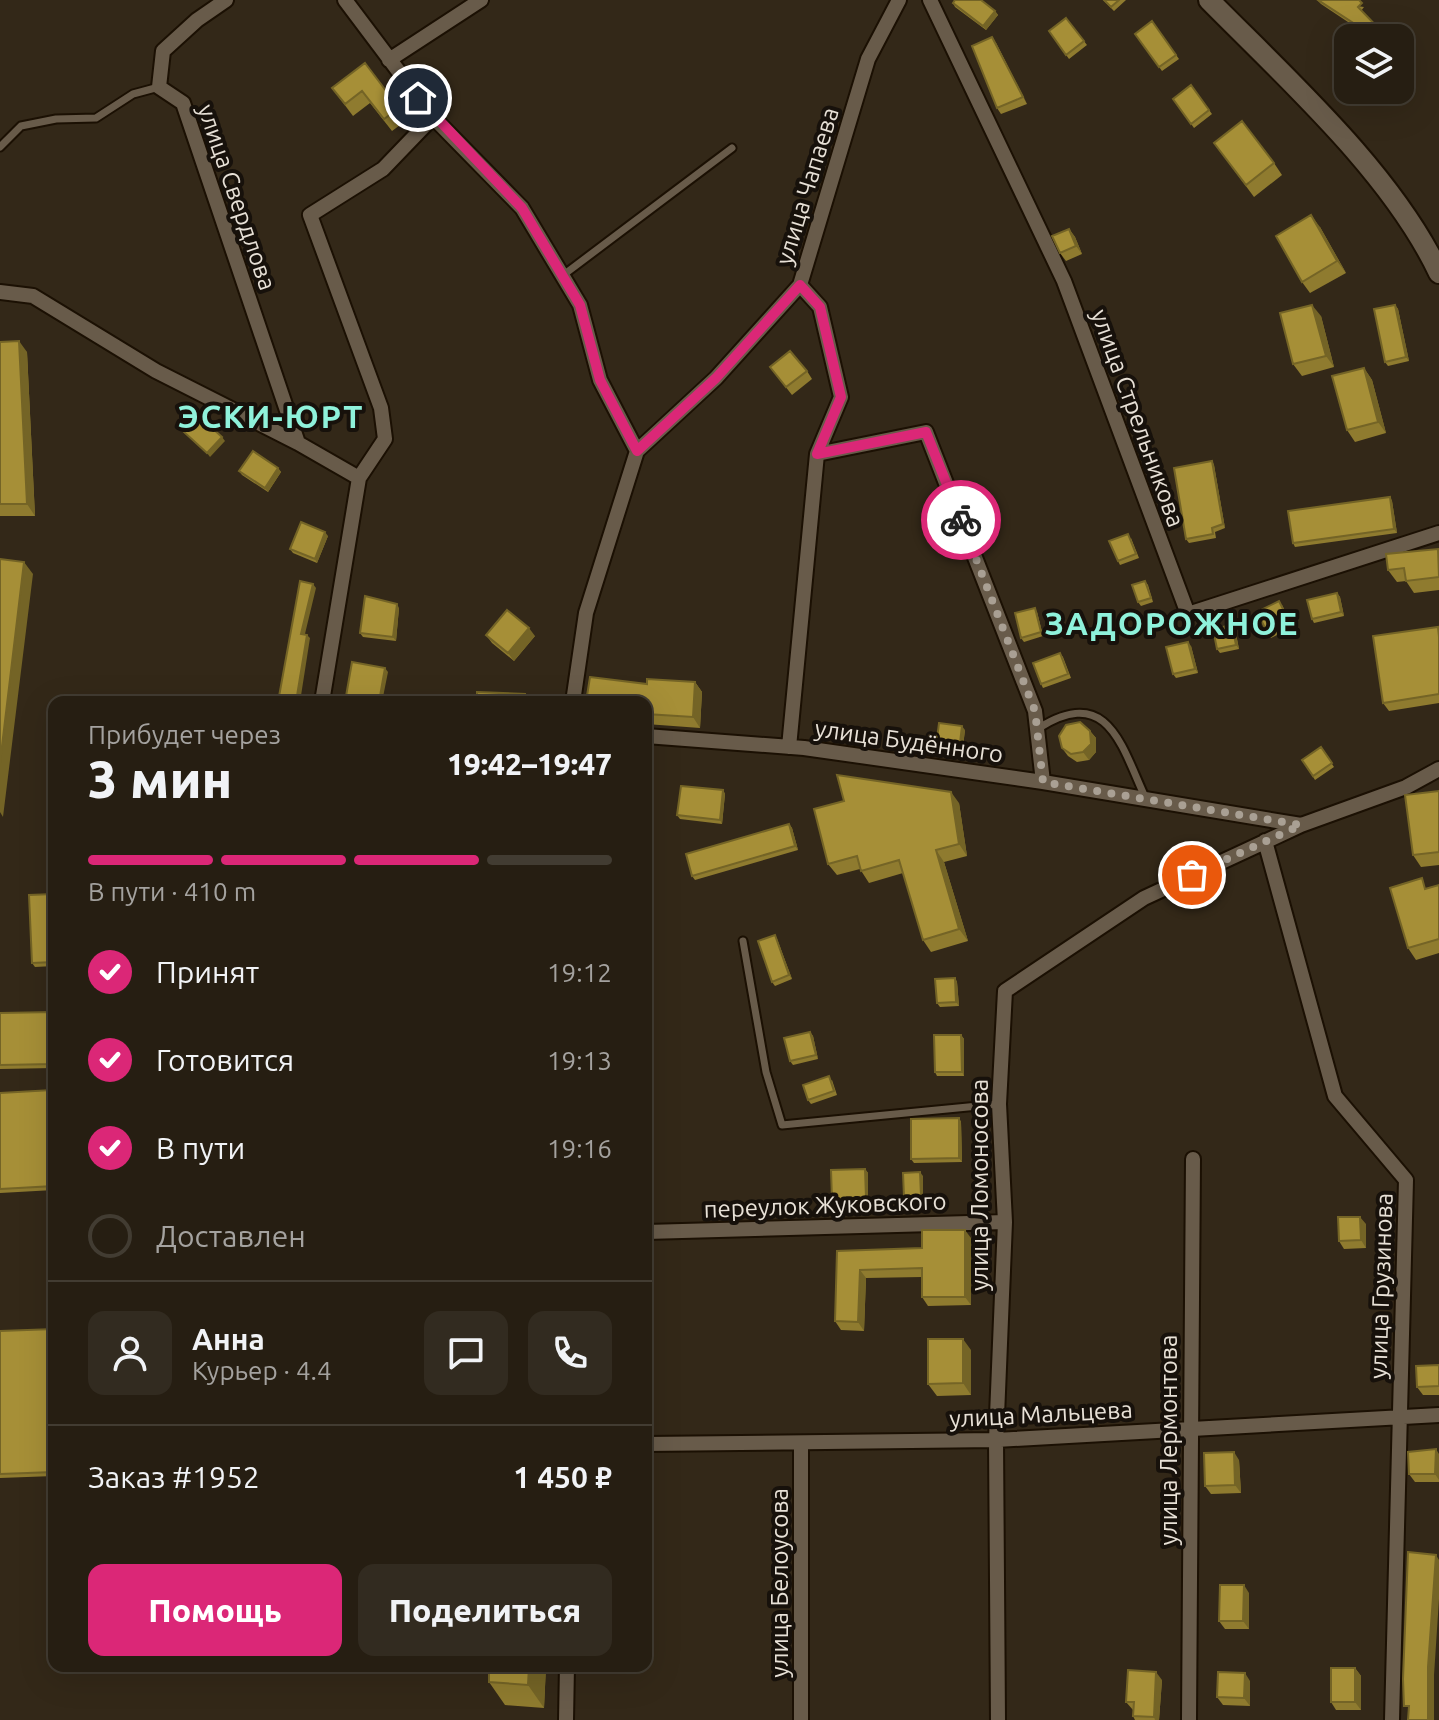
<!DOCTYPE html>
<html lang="ru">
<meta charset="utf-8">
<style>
:root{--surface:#261e12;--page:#322b20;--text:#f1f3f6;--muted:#a4a29f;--line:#423c32;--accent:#db2777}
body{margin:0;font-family:Ubuntu,sans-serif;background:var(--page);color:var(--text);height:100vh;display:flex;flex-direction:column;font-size:30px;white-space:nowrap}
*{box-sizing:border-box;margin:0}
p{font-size:26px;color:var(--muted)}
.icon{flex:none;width:44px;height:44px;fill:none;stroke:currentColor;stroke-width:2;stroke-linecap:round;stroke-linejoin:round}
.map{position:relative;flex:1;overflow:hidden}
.side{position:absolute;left:48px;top:696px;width:604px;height:976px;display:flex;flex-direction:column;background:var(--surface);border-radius:16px;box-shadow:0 8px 32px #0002,0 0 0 2px var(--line)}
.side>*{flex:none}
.buttons{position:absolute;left:1334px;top:24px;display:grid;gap:16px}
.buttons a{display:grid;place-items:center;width:80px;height:80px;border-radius:16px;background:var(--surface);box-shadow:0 8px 32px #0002,0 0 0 2px var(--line);font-size:40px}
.pin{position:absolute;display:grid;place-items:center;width:68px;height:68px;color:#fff;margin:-34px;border:4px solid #fff;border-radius:50%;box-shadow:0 2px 8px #0007}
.courier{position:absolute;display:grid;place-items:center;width:80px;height:80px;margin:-40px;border:6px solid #db2777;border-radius:50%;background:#fff;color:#222;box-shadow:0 2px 10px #0007}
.overview em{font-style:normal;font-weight:800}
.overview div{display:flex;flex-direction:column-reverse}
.overview{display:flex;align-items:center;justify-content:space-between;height:136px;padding:0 40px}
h1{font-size:52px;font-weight:800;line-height:60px}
.bar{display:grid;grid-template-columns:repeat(4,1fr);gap:12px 8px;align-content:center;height:96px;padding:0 40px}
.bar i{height:10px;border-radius:6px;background:var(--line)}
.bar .active{background:var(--accent)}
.bar p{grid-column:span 4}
.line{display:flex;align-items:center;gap:20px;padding:0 40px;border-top:2px solid var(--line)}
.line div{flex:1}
.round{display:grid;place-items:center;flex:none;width:84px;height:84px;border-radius:16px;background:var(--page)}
ol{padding:0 40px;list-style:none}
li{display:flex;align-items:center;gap:24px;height:88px}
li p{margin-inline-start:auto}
li .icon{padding:8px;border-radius:50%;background:var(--accent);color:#fff;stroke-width:4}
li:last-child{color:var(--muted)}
li i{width:44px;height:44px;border:4px solid var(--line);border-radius:50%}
.action{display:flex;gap:16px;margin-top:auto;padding:16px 40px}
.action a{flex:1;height:92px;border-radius:16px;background:var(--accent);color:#fff;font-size:32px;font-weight:800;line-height:92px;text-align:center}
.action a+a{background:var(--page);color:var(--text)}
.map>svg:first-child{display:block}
</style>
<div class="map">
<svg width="1439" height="1720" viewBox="0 0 1439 1720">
<rect width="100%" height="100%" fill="#332818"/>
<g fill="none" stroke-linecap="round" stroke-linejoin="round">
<defs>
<path id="lane" d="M0 147 21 126 56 119 96 118 133 94 159 87
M562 276 732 148
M1039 728C1107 685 1121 744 1145 797
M743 941 766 1072 782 1125 999 1104"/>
<path id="street" d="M226 0 197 20 163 51 159 87 183 103 298 443
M345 0 433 117 522 208 580 305 600 380 637 451
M930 0 1064 281 1188 614 1439 533
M389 60 481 0
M0 292 33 296 156 371 298 443 359 478
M817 454 926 432 1035 711 1043 782
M322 702 359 478 385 439 381 408 310 215 383 169 433 117
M573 702 586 613 637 451 716 378 800 285 868 59 899 0
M646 736 804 748 1043 782 1301 825 1406 787 1439 769
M789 747 817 454 841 397 820 307 800 285
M1265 841 1335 1096 1406 1180 1392 1720
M646 1232 1005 1222
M646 1444 996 1440 1439 1415
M566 1720 567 1666
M801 1720V1445
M998 1720 996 1440 1005 1222 999 1104 1005 991 1144 898 1301 825
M1189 1720 1193 1159"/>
<path id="secondary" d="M1209 0C1286 78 1392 173 1439 273"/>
</defs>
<use href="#lane" stroke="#1b1003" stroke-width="11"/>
<use href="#street" stroke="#1b1003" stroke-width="18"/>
<use href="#secondary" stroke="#1b1003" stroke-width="24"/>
<use href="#lane" stroke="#685b4a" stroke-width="7"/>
<use href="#street" stroke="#685b4a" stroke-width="14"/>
<use href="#secondary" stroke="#685b4a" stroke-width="20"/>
</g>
<path fill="#8f7b2f" d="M1103 0H1126L1114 11Z
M1317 0 1364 7 1361 11 1388 38 1363 32 1321 4Z
M953 3 995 11 998 15 986 30 955 7Z
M1066 18 1087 45 1069 59 1049 31Z
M1152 21 1179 59 1162 71 1135 34Z
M996 43 1027 104 1001 114 997 108Z
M1400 51 1414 67 1400 79Z
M365 63 407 120 392 131 370 103 353 116 332 88Z
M1191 85 1212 114 1194 128 1173 99Z
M1214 143 1274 163 1282 175 1254 197Z
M1320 227 1346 273 1310 293 1302 282Z
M1069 229 1075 237 1082 254 1066 261 1060 253Z
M1395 305 1398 309 1409 361 1388 366 1385 362Z
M1321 316 1334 367 1302 376 1293 364Z
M0 342 27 352 35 516H0Z
M770 367 807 371 812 379 792 395Z
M1364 368 1372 380 1386 433 1355 442 1347 430Z
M1212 461 1214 465 1225 528 1215 532 1216 538 1189 543 1186 539Z
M278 468 281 472 268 492 242 475 239 471Z
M1390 497 1392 501 1397 533 1295 547 1293 543Z
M328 536 317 563 293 553 290 549Z
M1131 538 1139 558 1120 565 1118 561Z
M1439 550V590L1414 593 1406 581 1397 582 1388 570Z
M1145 581 1148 585 1153 602 1141 606 1138 602Z
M1337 593 1340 597 1344 616 1314 623 1312 619Z
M1282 605 1293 627 1271 638 1268 634Z
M399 608 396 641 363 637 360 633Z
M1037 612 1043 636 1024 642 1021 638Z
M1232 625 1235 629 1239 649 1220 653 1217 649Z
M1439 629V703L1389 711 1383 703Z
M486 635 535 636 514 661 492 643Z
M1191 646 1198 673 1176 678 1173 674Z
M1060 653 1063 657 1071 678 1043 688 1041 684Z
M695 682 702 692 700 728 646 724 647 684Z
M965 730 962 754 939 751 936 747Z
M1090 731 1096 738V752L1089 760 1077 762 1068 756 1062 748Z
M1321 747 1334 767 1315 780 1302 760Z
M723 790 725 794 722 824 680 819 677 815Z
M1439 791V865L1421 867 1413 855Z
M959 803 967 856 944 862 968 941 931 952 923 940 903 873 869 883 860 869 837 875 828 864Z
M789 824 792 828 798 850 695 880 692 876Z
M1439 885V953L1416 960 1408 948Z
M54 894V966L35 967 32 963Z
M777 939 792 979 775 986 772 982Z
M955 978 957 982 959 1006 940 1007 937 1003Z
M54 1012V1068L0 1069V1013Z
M810 1032 813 1036 818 1059 793 1065 790 1061Z
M961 1035 964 1039V1076H937L935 1072Z
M832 1080 837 1095 811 1104 808 1100Z
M52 1090 54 1094V1190L0 1193V1093Z
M959 1118 961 1122 962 1162 914 1163 911 1159Z
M865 1169 868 1173V1202H835L832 1199Z
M923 1176V1200L906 1201 904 1197Z
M1366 1224V1248L1344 1249 1339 1241Z
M971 1238V1305L928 1306 922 1297V1277L866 1278 864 1331 841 1330 835 1321 837 1251 922 1248Z
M54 1329V1476L0 1478V1331Z
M971 1350V1395L937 1396 928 1384Z
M1439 1365V1395H1423L1417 1387Z
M1439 1454V1482H1415L1409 1474Z
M1239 1460 1241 1493 1211 1494 1205 1486Z
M1249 1593V1629H1225L1219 1621Z
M546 1666 544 1708 505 1705 489 1682Z
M1355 1668 1361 1676V1710H1336L1331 1702Z
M1162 1680 1159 1720H1135L1133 1716V1710L1126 1702Z
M1250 1681V1706L1223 1705 1217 1697Z"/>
<path fill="#746426" d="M995 11 998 15 986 30 983 26Z
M992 37 996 43 1027 104 1023 97Z
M1311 215 1320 227 1346 273 1337 261Z
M1069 229 1075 237 1082 254 1076 246Z
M1312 305 1321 316 1334 367 1326 356Z
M1395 305 1398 309 1409 361 1406 357Z
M19 341 27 352 35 516 27 504Z
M1364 368 1372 380 1386 433 1378 422Z
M222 437 225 441 210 457 207 453Z
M1212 461 1214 465 1225 528 1223 524Z
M278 468 281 472 268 492 265 488Z
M1390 497 1392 501 1397 533 1394 529Z
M325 532 328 536 317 563 315 559Z
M24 562 33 574 3 817 0 812V763Z
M313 584 316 588 304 638 301 634Z
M1337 593 1340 597 1344 616 1341 612Z
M397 604 399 608 396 641 393 637Z
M1035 608 1037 612 1043 636 1041 632Z
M1232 625 1235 629 1239 649 1236 645Z
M529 628 535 636 514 661 508 653Z
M307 635 310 638 300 702H296Z
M1188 642 1191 646 1198 673 1195 669Z
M385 668 388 672 382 702H379Z
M695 682 702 692 700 728 693 717Z
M962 726 965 730 962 754 959 751Z
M1090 731 1096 738V752L1089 760 1083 752Z
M723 790 725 794 722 824 720 820Z
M951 792 959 803 967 856 959 844Z
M789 824 792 828 798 850 795 846Z
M936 850 944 862 968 941 959 929Z
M775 935 777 939 792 979 789 975Z
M955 978 957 982 959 1006 956 1002Z
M810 1032 813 1036 818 1059 816 1055Z
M961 1035 964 1039V1076L962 1072Z
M52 1090 54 1094V1134Z
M959 1118 961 1122 962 1162 959 1158Z
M865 1169 868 1173V1202L866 1198Z
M920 1172 923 1176V1200L921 1196Z
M1360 1217 1366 1224V1248L1361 1240Z
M965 1230 971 1238V1305L965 1297Z
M860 1270 866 1278 864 1331 858 1322Z
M963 1339 971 1350V1395L963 1383Z
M1436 1449 1439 1454V1480L1435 1474Z
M1234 1452 1239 1460 1241 1493 1235 1485Z
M1436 1555 1439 1560V1599L1434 1675V1720H1428V1667Z
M1244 1585 1249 1593V1629L1243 1621Z
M529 1666H546L544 1708 528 1685Z
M1355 1668 1361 1676V1710L1355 1702Z
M1156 1672 1162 1680 1159 1720H1155L1154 1717Z
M1245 1673 1250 1681V1706L1244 1698Z"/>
<path fill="#a68f37" stroke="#746426" stroke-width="2" d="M955 0H981L995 11 983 26 953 3Z
M1104 0H1119L1111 7Z
M1318 0H1359L1362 3 1358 7 1388 38H1359L1358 37 1364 30Z
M1066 18 1084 41 1066 55 1049 31Z
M1152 21 1176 55 1159 67 1135 34Z
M992 37 1023 97 997 108 972 46Z
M1400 51 1412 63 1400 73Z
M365 63 399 108 384 119 362 91 345 104 332 88Z
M1191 85 1209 110 1191 124 1173 99Z
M1242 121 1274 163 1246 185 1214 143Z
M1311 215 1337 261 1302 282 1276 236Z
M1069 229 1076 246 1060 253 1052 236Z
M1312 305 1326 356 1293 364 1280 313Z
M1395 305 1406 357 1385 362 1374 309Z
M19 341 27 504H0V342Z
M790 351 807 371 786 387 770 367Z
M1364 368 1378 422 1347 430 1332 376Z
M199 416 222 437 207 453 184 432Z
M253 451 278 468 265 488 239 471Z
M1212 461 1223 524 1212 528 1213 534 1186 539 1174 468Z
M1390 497 1394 529 1293 543 1288 511Z
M301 522 325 532 315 559 290 549Z
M1128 534 1136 554 1118 561 1109 541Z
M1438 549 1439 577 1406 581 1404 568 1388 570 1386 554Z
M0 559 24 562 0 763Z
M300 581 313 584 301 634 307 635 296 702H278Z
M1145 581 1151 598 1138 602 1132 585Z
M1337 593 1341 612 1312 619 1307 600Z
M365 596 397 604 393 637 360 633Z
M1279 601 1290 623 1268 634 1257 612Z
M1035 608 1041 632 1021 638 1015 613Z
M507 610 529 628 508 653 486 635Z
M1232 625 1236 645 1217 649 1213 629Z
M1438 627 1439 637V694L1383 703 1373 636Z
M1188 642 1195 669 1173 674 1166 647Z
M1060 653 1068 674 1041 684 1033 663Z
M352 662 385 668 379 702H345Z
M590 677 647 684V679L695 682 693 717 646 714V702H586Z
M477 692 525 694V702H477Z
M1080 722 1090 731 1091 744 1083 752 1071 754 1062 748 1059 736 1066 725Z
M939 723 962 726 959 751 936 747Z
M1321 747 1332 763 1313 776 1302 760Z
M837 775 951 792 959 844 936 850 959 929 923 940 899 860 861 871 857 856 828 864 814 809 844 801Z
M681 786 723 790 720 820 677 815Z
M1439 791V852L1413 855 1405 795Z
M789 824 795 846 692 876 686 854Z
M1422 878 1425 889 1439 885V939L1408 948 1390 888Z
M54 894V962L32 963 29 895Z
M775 935 789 975 772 982 758 941Z
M955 978 956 1002 937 1003 935 979Z
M54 1012V1064L0 1065V1013Z
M810 1032 816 1055 790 1061 784 1038Z
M934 1035H961L962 1072H935Z
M829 1076 834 1091 808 1100 803 1085Z
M52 1090 54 1134V1186L0 1189V1093Z
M959 1118V1158L911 1159V1119Z
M865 1169 866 1198 832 1199 831 1170Z
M920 1172 921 1196 904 1197 903 1173Z
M1338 1217H1360L1361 1240 1339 1241Z
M922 1230H965V1297H922V1268L860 1270 858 1322 835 1321 837 1251 922 1248Z
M54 1329V1472L0 1474V1331Z
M928 1339H963V1383L928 1384Z
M1439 1365V1386L1417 1387 1416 1366Z
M1436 1449 1435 1474H1409L1408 1452Z
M1234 1452 1235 1485 1205 1486 1204 1453Z
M1408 1552 1436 1555 1428 1667V1720H1408L1409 1706H1404L1403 1679Z
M1220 1585H1244L1243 1621H1219Z
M489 1666H529L528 1685 489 1682Z
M1331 1668H1355V1702H1331Z
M1128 1670 1156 1672 1154 1717 1133 1716 1134 1702H1126Z
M1218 1672 1245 1673 1244 1698 1217 1697Z"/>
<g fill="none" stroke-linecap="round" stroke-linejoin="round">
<path stroke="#a9a094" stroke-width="8" stroke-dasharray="0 14.4" d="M961 520 1035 711 1043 782 1301 825 1192 875"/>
<path stroke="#db2777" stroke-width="10" d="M418 98 522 208 580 305 600 380 637 451 716 378 800 285 820 307 841 397 817 454 926 432 961 520"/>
</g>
<g text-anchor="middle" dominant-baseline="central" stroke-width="8" stroke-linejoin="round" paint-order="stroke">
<g font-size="24" fill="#e8e1d7" stroke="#17110b">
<text transform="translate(807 186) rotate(-73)">улица Чапаева</text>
<text transform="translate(237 197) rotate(71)">улица Свердлова</text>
<text transform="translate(1138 418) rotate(70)">улица Стрельникова</text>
<text transform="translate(909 741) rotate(8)">улица Будённого</text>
<text transform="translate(979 1185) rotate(-90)">улица Ломоносова</text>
<text transform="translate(825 1205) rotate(-2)">переулок Жуковского</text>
<text transform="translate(1381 1286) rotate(-88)">улица Грузинова</text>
<text transform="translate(1041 1414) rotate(-3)">улица Мальцева</text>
<text transform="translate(1168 1440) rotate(-90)">улица Лермонтова</text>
<text transform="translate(779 1583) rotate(-90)">улица Белоусова</text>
</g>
<g font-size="32" font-weight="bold" letter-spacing="2" fill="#8ff2db" stroke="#17110b">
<text x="271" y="416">ЭСКИ-ЮРТ</text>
<text x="1172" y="623">ЗАДОРОЖНОЕ</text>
</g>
</g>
</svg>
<div class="buttons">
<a><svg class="icon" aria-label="layers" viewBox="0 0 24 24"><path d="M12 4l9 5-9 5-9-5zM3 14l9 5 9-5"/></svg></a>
</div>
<div class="pin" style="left:1192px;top:875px;background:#ea580c"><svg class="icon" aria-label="bag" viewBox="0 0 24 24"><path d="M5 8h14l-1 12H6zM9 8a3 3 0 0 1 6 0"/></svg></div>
<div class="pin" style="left:418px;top:98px;background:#1f2937"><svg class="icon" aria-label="home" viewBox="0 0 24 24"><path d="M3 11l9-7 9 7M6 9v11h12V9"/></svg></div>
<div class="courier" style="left:961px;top:520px"><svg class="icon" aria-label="bike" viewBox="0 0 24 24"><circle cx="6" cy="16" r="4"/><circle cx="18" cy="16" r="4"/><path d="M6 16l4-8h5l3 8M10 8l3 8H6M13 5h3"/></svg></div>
<section class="side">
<div class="overview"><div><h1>3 мин</h1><p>Прибудет через</p></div><em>19:42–19:47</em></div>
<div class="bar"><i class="active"></i><i class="active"></i><i class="active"></i><i></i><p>В пути · 410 m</p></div>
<ol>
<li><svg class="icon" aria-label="check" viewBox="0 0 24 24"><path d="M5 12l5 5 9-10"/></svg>Принят<p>19:12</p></li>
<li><svg class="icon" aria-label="check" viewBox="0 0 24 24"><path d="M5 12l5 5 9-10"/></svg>Готовится<p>19:13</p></li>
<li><svg class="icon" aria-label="check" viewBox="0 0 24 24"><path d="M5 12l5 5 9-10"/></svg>В пути<p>19:16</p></li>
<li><i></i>Доставлен</li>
</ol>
<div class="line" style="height:144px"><a class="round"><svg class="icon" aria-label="person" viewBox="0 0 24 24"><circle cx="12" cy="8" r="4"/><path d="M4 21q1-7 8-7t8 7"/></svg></a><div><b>Анна</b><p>Курьер · 4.4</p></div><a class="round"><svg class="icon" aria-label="chat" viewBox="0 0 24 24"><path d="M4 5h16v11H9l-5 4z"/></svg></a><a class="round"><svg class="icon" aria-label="phone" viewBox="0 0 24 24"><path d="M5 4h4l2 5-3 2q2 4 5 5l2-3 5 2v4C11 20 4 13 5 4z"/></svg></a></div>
<div class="line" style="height:104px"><div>Заказ #1952</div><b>1 450 ₽</b></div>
<div class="action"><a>Помощь</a><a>Поделиться</a></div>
</section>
</div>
